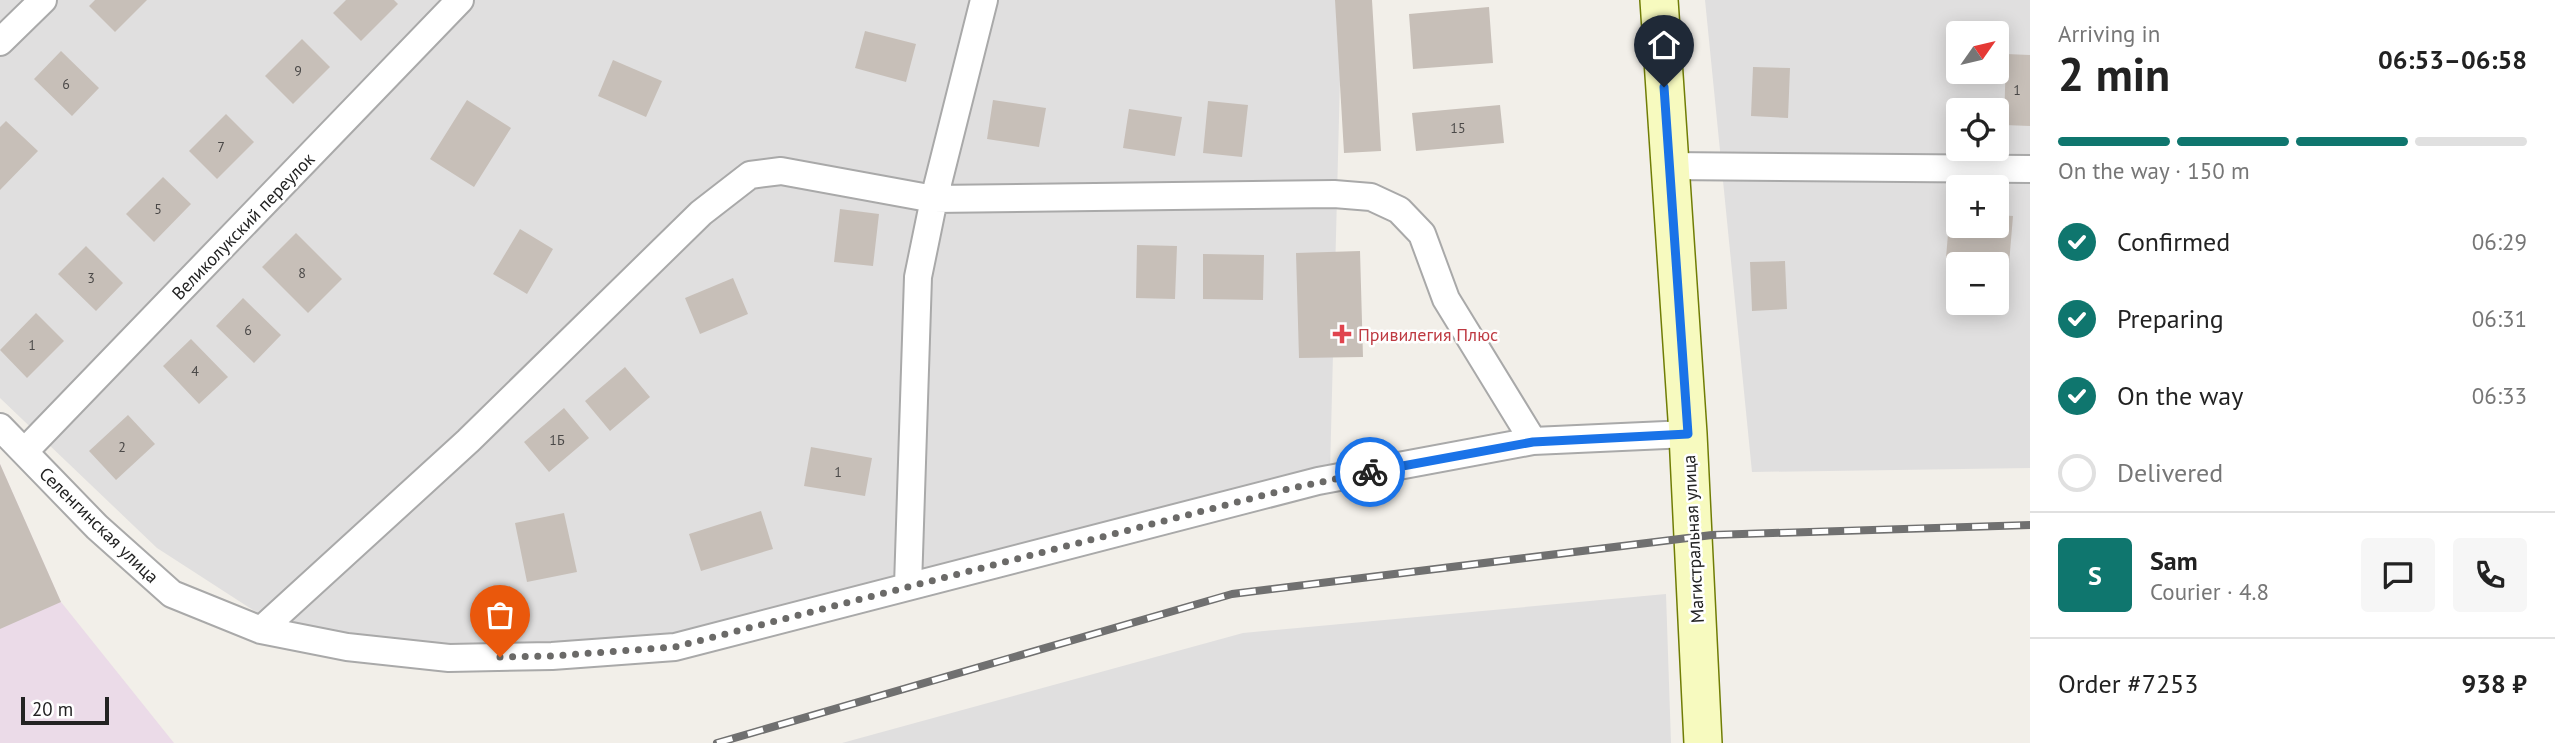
<!DOCTYPE html>
<meta charset="utf-8">
<style>
:root{--surface:#fff;--page:#f6f6f6;--text:#222;--muted:#767676;--line:#e0e0e0;--accent:#0f766e}
body{margin:0;font-family:"PT Sans",sans-serif;background:var(--page);color:var(--text);height:100vh;display:flex;flex-direction:column;font-size:26px;white-space:nowrap}
*{box-sizing:border-box;margin:0}
p{font-size:23px;color:var(--muted)}
.icon{flex:none;width:38px;height:38px;fill:none;stroke:currentColor;stroke-width:2;stroke-linecap:round;stroke-linejoin:round}
.map{position:relative;flex:1;overflow:hidden}
.side{display:flex;flex-direction:column;background:var(--surface);width:525px}
.side>*{flex:none}
.needle{width:46px;rotate:56deg}
.tools{position:absolute;left:1946px;top:21px;display:grid;gap:14px}
.tools a{display:grid;place-items:center;width:63px;height:63px;border-radius:7px;background:var(--surface);box-shadow:0 4px 18px #0003;font-size:35px}
.scale{position:absolute;left:21px;bottom:18px;width:88px;box-sizing:border-box;padding-left:7px;border:4px solid #222;border-top:0;font-size:19px;line-height:24px;white-space:nowrap;color:#222;-webkit-text-stroke:5px #fff;paint-order:stroke}
.pin{position:absolute;display:grid;place-items:center;width:60px;height:60px;color:#fff;margin:-72px -30px;border-radius:50% 50% 50% 0;rotate:-45deg;box-shadow:0 0 7px #0007}
.pin .icon{rotate:45deg}
.courier{position:absolute;display:grid;place-items:center;width:70px;height:70px;margin:-35px;border:5px solid #1a73e8;border-radius:50%;background:#fff;color:#222;box-shadow:0 2px 9px #0007}
.summary em{font-style:normal;font-weight:700}
.summary div{display:flex;flex-direction:column-reverse}
.summary{display:flex;align-items:center;justify-content:space-between;height:119px;padding:0 28px}
h1{font-size:46px;font-weight:700;line-height:52px}
.bar{display:grid;grid-template-columns:repeat(4,1fr);gap:10px 7px;align-content:center;height:84px;padding:0 28px}
.bar i{height:9px;border-radius:5px;background:var(--line)}
.bar .active{background:var(--accent)}
.bar p{grid-column:span 4}
.line{display:flex;align-items:center;gap:18px;padding:0 28px;border-top:2px solid var(--line)}
.line div{flex:1}
.round{display:grid;place-items:center;flex:none;width:74px;height:74px;border-radius:7px;background:var(--page)}
ol{padding:0 28px;list-style:none}
li{display:flex;align-items:center;gap:21px;height:77px}
li p{margin-inline-start:auto}
li .icon{padding:7px;border-radius:50%;background:var(--accent);color:#fff;stroke-width:4}
li:last-child{color:var(--muted)}
li i{width:38px;height:38px;border:4px solid var(--line);border-radius:50%}
main{display:flex;flex:1;min-height:0}
.map>svg:first-child{display:block}
</style>
<main>
<div class="map">
<svg width="2030" height="743" viewBox="0 0 2030 743">
<rect width="100%" height="100%" fill="#f2efe9"/>
<path fill="#e0dfdf" fill-rule="evenodd" d="M0 0H1342L1330 472 655 652 298 639 157 548 0 398Z
M1705 0H2030V468L1752 472ZM1958 33H1997V72H1958ZM1958 110H1997V149H1958ZM1958 187H1997V226H1958ZM1958 264H1997V303H1958Z
M1666 594 1671 743H842L1243 633Z"/>
<path fill="#ebdbe8" d="M0 464 61 602 174 743H0Z"/>
<path fill="#c7bfb8" d="M95 0H147L115 32 89 6Z
M346 0H394L398 4 361 41 333 13Z
M1335 0H1372L1381 151 1344 153Z
M1489 7 1493 63 1413 69 1409 14Z
M865 31 916 44 906 82 855 68Z
M302 39 330 67 293 104 265 76Z
M61 51 99 88 72 116 34 79Z
M2006 54 2030 55V126L2004 125Z
M613 60 662 81 646 117 598 96Z
M1753 67 1790 68 1788 118 1751 116Z
M467 100 511 128 474 187 430 159Z
M993 100 1046 108 1039 147 987 139Z
M1208 101 1248 105 1242 157 1203 153Z
M1500 105 1504 143 1416 151 1412 113Z
M1129 109 1182 117 1175 156 1123 148Z
M226 114 254 142 217 179 189 151Z
M6 121 38 151 0 190V127Z
M163 177 191 204 154 242 126 214Z
M840 209 879 214 873 266 834 262Z
M1950 210 1958 211V226H1997V215L2013 216 2009 264 1946 258Z
M520 229 553 249 527 294 493 274Z
M296 233 342 279 308 313 262 267Z
M1137 245 1177 246 1175 299 1136 298Z
M86 246 123 283 96 311 58 274Z
M1360 251 1363 357 1299 358 1296 253Z
M1203 254 1264 255 1263 300 1203 299Z
M1785 261 1787 309 1752 311 1750 262Z
M733 278 748 314 700 334 685 298Z
M243 298 281 335 254 363 216 326Z
M36 313 64 341 27 378 0 350Z
M191 339 228 377 199 404 163 366Z
M625 367 650 397 610 431 585 401Z
M564 408 589 438 549 472 524 442Z
M128 415 155 444 116 480 89 451Z
M811 447 872 458 865 496 804 486Z
M0 464 61 602 0 629Z
M761 511 773 549 701 571 689 534Z
M564 513 577 572 527 582 515 523Z"/>
<g fill="none" stroke-linecap="round" stroke-linejoin="round">
<defs>
<path id="street" d="M0 42 43 0
M1669 166 2030 169
M0 427 97 527 172 594 261 630 347 647 449 658 552 656 675 647 1318 481 1533 441 1688 434
M25 451 460 0
M908 586 918 277 934 199 984 0
M261 630 468 441 701 213 750 175 781 171 934 199 1334 194 1371 197 1399 210 1422 234 1446 299 1533 441"/>
<path id="secondary" d="M1659 0 1688 434 1703 743"/>
</defs>
<use href="#street" stroke="#a9a9a9" stroke-width="30"/>
<use href="#secondary" stroke="#707d05" stroke-width="40"/>
<use href="#street" stroke="#fff" stroke-width="26"/>
<use href="#secondary" stroke="#f7fabf" stroke-width="37"/>
<defs>
<path id="rail" d="M717 743 1232 594 1712 535 2030 525"/>
</defs>
<use href="#rail" stroke="#707070" stroke-width="8"/>
<use href="#rail" stroke="#fff" stroke-width="5" stroke-dasharray="16" stroke-linecap="butt"/>
</g>
<g fill="none" stroke-linecap="round" stroke-linejoin="round">
<path stroke="#6b6a68" stroke-width="7" stroke-dasharray="0 12.6" d="M500 657 552 656 675 647 1292 488 1370 472"/>
<path stroke="#1a73e8" stroke-width="9" d="M1370 472 1533 442 1688 434 1664 87"/>
</g>
<path fill="#e0444e" stroke="#fff" stroke-width="2.5" d="M1338.5 323.5h7v7h7v7h-7v7h-7v-7h-7v-7h7z"/>
<g text-anchor="middle" dominant-baseline="central" stroke-width="5" stroke-linejoin="round" paint-order="stroke">
<g font-size="14" fill="#4b4948">
<text x="298" y="71">9</text>
<text x="66" y="84">6</text>
<text x="2017" y="90">1</text>
<text x="1458" y="128">15</text>
<text x="221" y="147">7</text>
<text x="158" y="209">5</text>
<text x="302" y="273">8</text>
<text x="91" y="278">3</text>
<text x="248" y="330">6</text>
<text x="32" y="345">1</text>
<text x="195" y="371">4</text>
<text x="557" y="440">1Б</text>
<text x="122" y="447">2</text>
<text x="838" y="472">1</text>
</g>
<g font-size="18" fill="#222" stroke="#fff">
<text transform="translate(243 226) rotate(-46)">Великолукский переулок</text>
<text transform="translate(99 525) rotate(44)">Селенгинская улица</text>
<text transform="translate(1693 539) rotate(-93)">Магистральная улица</text>
</g>
<g font-size="18" fill="#be3a42" stroke="#fff" text-anchor="start">
<text x="1358" y="334">Привилегия Плюс</text>
</g>
</g>
</svg>
<div class="tools">
<a><svg class="needle" viewBox="-14 -14 28 28"><path d="M0-13l5 13h-10z" fill="#e53935"/><path d="M0 13l5-13h-10z" fill="#767676"/></svg></a>
<a><svg class="icon" aria-label="locate" viewBox="0 0 24 24"><circle cx="12" cy="12" r="6"/><path d="M12 2v4M12 18v4M2 12h4M18 12h4"/></svg></a>
<a>+</a>
<a>−</a>
</div>
<div class="scale">20 m</div>
<div class="pin" style="left:500px;top:657px;background:#ea580c"><svg class="icon" aria-label="bag" viewBox="0 0 24 24"><path d="M5 8h14l-1 12H6zM9 8a3 3 0 0 1 6 0"/></svg></div>
<div class="pin" style="left:1664px;top:87px;background:#1f2937"><svg class="icon" aria-label="home" viewBox="0 0 24 24"><path d="M3 11l9-7 9 7M6 9v11h12V9"/></svg></div>
<div class="courier" style="left:1370px;top:472px"><svg class="icon" aria-label="bike" viewBox="0 0 24 24"><circle cx="6" cy="16" r="4"/><circle cx="18" cy="16" r="4"/><path d="M6 16l4-8h5l3 8M10 8l3 8H6M13 5h3"/></svg></div>
</div>
<section class="side">
<div class="summary"><div><h1>2 min</h1><p>Arriving in</p></div><em>06:53–06:58</em></div>
<div class="bar"><i class="active"></i><i class="active"></i><i class="active"></i><i></i><p>On the way · 150 m</p></div>
<ol>
<li><svg class="icon" aria-label="check" viewBox="0 0 24 24"><path d="M5 12l5 5 9-10"/></svg>Confirmed<p>06:29</p></li>
<li><svg class="icon" aria-label="check" viewBox="0 0 24 24"><path d="M5 12l5 5 9-10"/></svg>Preparing<p>06:31</p></li>
<li><svg class="icon" aria-label="check" viewBox="0 0 24 24"><path d="M5 12l5 5 9-10"/></svg>On the way<p>06:33</p></li>
<li><i></i>Delivered</li>
</ol>
<div class="line" style="height:126px"><b class="round" style="background:var(--accent);color:#fff">S</b><div><b>Sam</b><p>Courier · 4.8</p></div><a class="round"><svg class="icon" aria-label="chat" viewBox="0 0 24 24"><path d="M4 5h16v11H9l-5 4z"/></svg></a><a class="round"><svg class="icon" aria-label="phone" viewBox="0 0 24 24"><path d="M5 4h4l2 5-3 2q2 4 5 5l2-3 5 2v4C11 20 4 13 5 4z"/></svg></a></div>
<div class="line" style="height:91px"><div>Order #7253</div><b>938 ₽</b></div>
</section>
</main>
